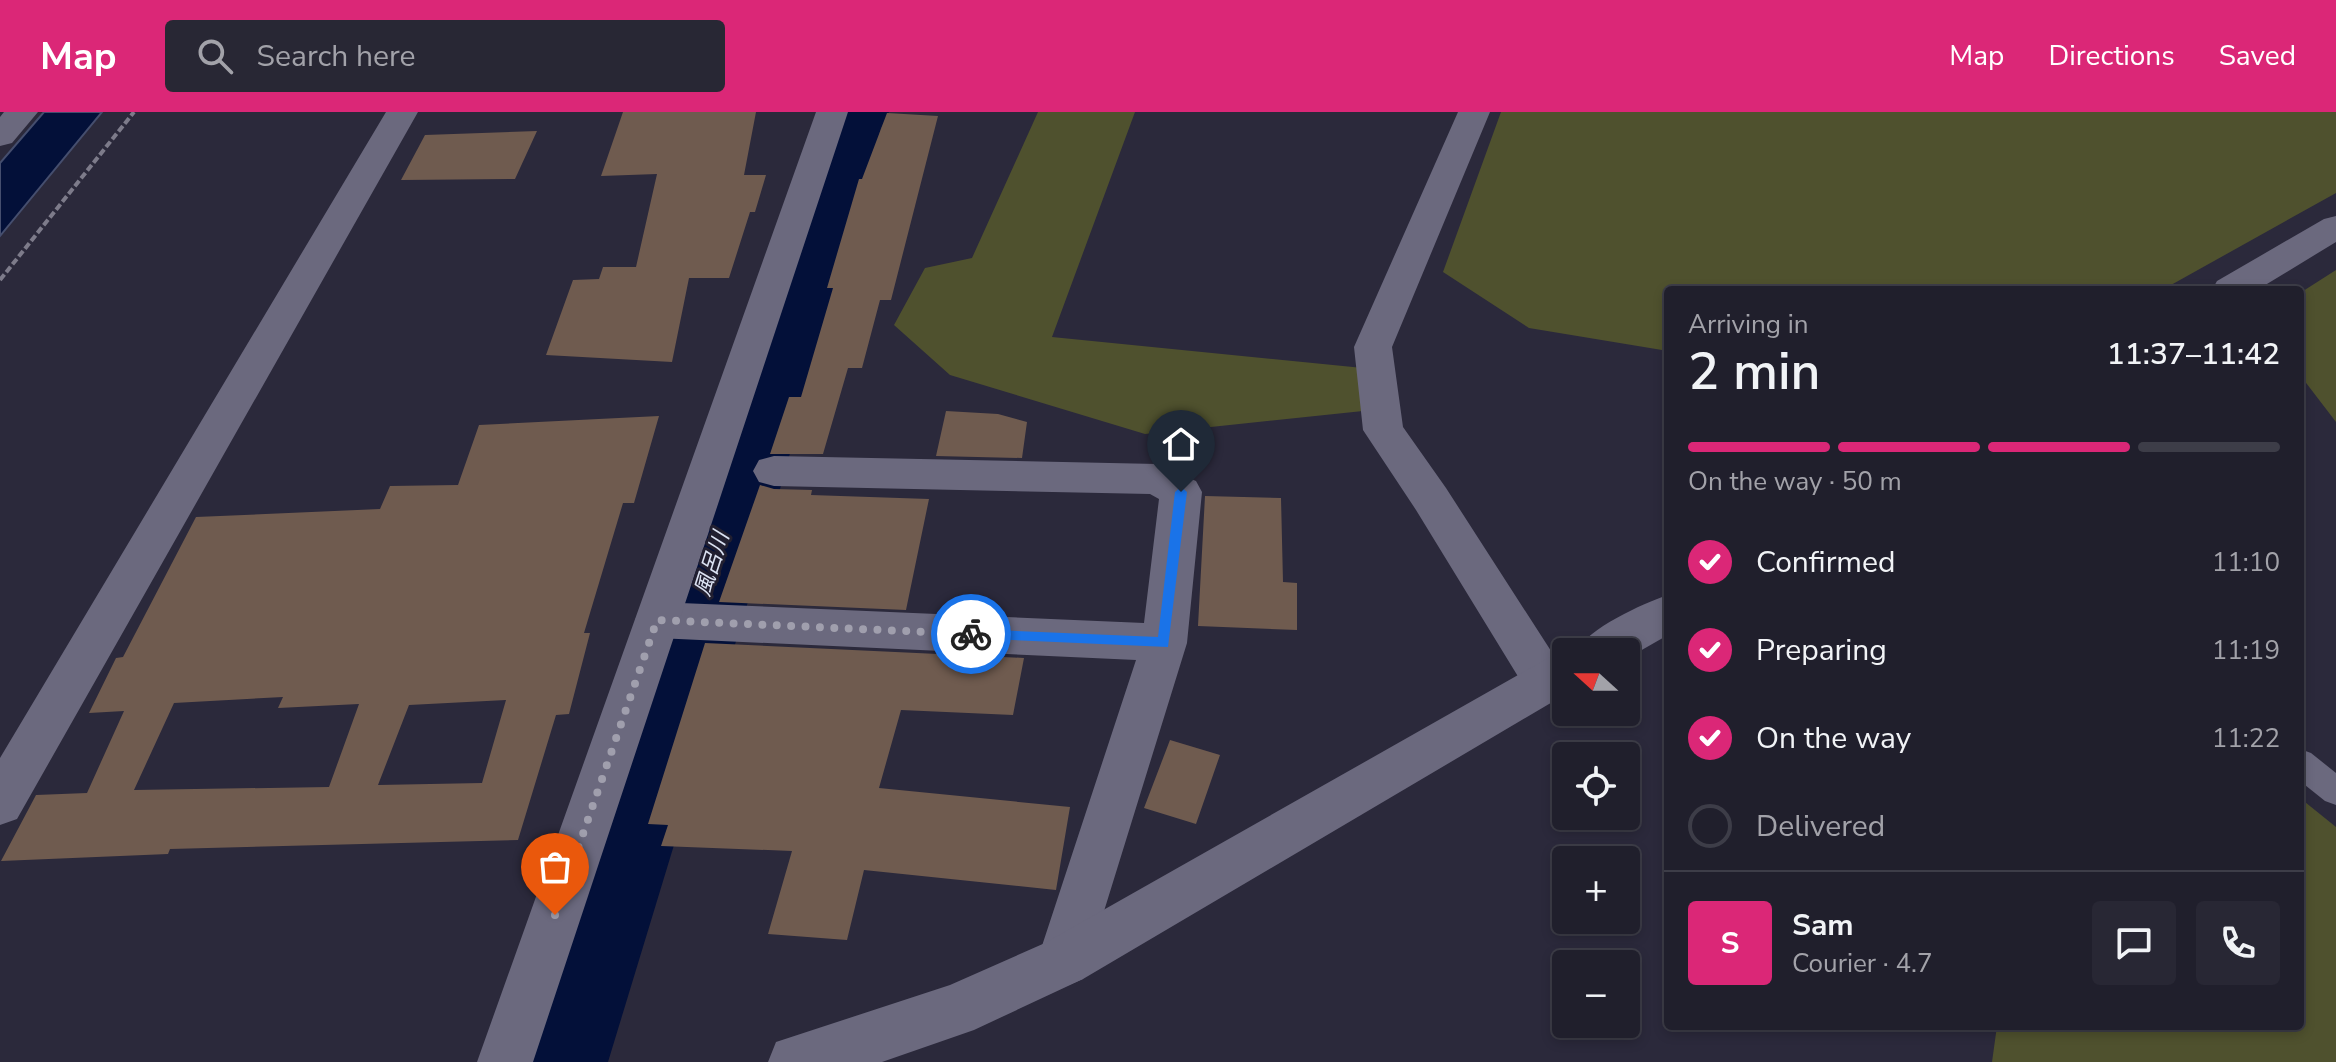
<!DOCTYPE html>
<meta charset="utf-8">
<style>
:root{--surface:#201f2c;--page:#282734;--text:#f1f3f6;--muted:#a2a2a9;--line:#3d3d48;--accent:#db2777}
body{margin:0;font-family:"Nunito Sans","Noto Sans JP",sans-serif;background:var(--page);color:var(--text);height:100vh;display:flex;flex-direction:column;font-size:30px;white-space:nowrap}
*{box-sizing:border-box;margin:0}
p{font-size:26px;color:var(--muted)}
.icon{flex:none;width:44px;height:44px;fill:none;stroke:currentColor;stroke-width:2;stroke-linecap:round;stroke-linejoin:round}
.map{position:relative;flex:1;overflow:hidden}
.panel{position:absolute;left:1664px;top:174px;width:640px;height:744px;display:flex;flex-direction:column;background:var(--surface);border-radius:8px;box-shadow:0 4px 12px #0003,0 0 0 2px var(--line)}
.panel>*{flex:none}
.needle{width:52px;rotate:291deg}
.buttons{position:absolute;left:1552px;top:526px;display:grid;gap:16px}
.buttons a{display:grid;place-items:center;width:88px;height:88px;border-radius:8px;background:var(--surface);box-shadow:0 4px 12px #0003,0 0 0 2px var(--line);font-size:40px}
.pin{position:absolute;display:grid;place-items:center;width:68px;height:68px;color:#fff;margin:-82px -34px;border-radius:50% 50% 50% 0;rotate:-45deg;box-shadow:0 0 8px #0007}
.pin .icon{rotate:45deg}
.courier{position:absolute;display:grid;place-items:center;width:80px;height:80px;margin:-40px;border:6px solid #1a73e8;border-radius:50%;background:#fff;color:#222;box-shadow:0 2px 10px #0007}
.summary em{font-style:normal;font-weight:600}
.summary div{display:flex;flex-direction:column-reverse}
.summary{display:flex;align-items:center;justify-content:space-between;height:136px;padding:0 24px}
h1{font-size:52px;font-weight:600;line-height:60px}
.bar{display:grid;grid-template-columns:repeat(4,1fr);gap:12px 8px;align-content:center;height:96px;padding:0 24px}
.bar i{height:10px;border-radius:6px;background:var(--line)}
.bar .on{background:var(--accent)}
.bar p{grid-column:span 4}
.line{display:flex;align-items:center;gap:20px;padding:0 24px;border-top:2px solid var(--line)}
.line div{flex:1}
.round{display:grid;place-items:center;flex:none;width:84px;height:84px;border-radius:8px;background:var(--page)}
ol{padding:0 24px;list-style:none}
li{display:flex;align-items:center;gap:24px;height:88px}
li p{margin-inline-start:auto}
li .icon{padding:8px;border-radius:50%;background:var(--accent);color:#fff;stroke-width:4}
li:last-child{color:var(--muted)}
li i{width:44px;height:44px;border:4px solid var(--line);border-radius:50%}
header{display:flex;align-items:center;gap:48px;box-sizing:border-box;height:112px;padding:0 40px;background:var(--accent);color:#fff}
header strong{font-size:38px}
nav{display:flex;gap:44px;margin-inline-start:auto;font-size:28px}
.search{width:560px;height:72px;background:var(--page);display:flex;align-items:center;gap:20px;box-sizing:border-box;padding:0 28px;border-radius:8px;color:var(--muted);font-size:30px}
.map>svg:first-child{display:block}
</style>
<header>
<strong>Map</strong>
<div class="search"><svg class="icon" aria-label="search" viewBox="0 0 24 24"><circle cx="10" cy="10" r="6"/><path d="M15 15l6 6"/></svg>Search here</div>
<nav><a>Map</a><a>Directions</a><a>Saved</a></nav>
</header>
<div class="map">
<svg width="2336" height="950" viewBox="0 0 2336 950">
<rect width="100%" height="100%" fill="#2b293b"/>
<path fill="#4f512e" d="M1038 0H1135L1052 225 1363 256V299L1145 322 950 263 894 213 925 156 972 146Z
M1501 0H2336V81L2162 178H1668V239L1529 216 1443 160Z
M2336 158V310L2300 263V181Z
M2300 686 2336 715V950H1992L1997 914H2300Z"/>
<path fill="#031039" stroke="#454e6e" stroke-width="2" d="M44 0H102L0 124V51Z"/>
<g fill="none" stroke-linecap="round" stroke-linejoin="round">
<path fill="#031039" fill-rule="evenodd" d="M825 0H889L881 16 754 470 608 950H496L666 470 817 16Z"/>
</g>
<path fill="#6f5b4f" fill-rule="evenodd" d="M623 0H756L744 63H766L755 100H750L729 166H689L672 250 546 243 573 168 599 167 603 155H636L657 62 601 64Z
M887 1 938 4 891 188H880L862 256H848L823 342H770L789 285H801L833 176H827L859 67H862Z
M537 19 515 67 401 68 425 23Z
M946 299 998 302 1027 310 1022 346 936 344Z
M659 304 634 391H623L584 521H590L569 602 556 603 518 728 170 737 168 742 1 749 36 683 87 681 124 599 89 601 116 546 123 545 196 405 380 397 390 374 458 373 479 313ZM283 585 278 596 359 592 329 675 134 678 174 591ZM506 588 482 671 378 673 409 593Z
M760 373 774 377 812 378 811 383 929 387 906 498 719 490Z
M1205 384 1281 386 1283 470 1297 471V518L1198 514Z
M705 531 1024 546 1013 603 901 598 879 676 1070 695 1056 778 864 758 847 828 768 822 792 739 661 734 668 713 648 712Z
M1170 628 1220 643 1196 712 1144 696Z"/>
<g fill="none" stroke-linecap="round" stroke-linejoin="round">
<path stroke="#7d7b8a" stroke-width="4" stroke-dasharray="7 3" stroke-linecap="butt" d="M0 168 134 0"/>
<path fill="#6b697e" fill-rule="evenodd" d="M2300 637 2311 641 2336 661V693L2325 689 2300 669Z"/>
<path fill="#6b697e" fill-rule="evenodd" d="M4 0H38L12 31 0 34V5Z
M1458 0H1490L1392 235 1403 315 1446 376 1562 556 1566 563 1562 584 1546 590 1530 584 1416 398 1363 318 1354 235Z
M774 344 1157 352 1196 369 1202 380 1187 531 1083 867 1064 875 1045 867 1037 849 1136 548 657 526 641 521 635 508 641 495 657 490 1144 511 1159 387 1150 382 774 374 759 370 753 359 759 348Z"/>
<path fill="#6b697e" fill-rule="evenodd" d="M386 0H418L17 707 0 713V646Z
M816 0H848L533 950H477Z
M2336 104V130L2257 178H2212L2217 169 2324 107Z
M1668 483V523L1626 547V540H1576C1588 516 1642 492 1668 483Z
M1566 540V582L1083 867 974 918 882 950H768L776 930 950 873 1045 831 1550 545Z"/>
</g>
<path fill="#1a73e8" d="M1181 375 1187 380 1168 535 966 526V518L971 517 1158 525 1175 380Z"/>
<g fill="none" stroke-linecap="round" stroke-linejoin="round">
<path stroke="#a09fad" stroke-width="8" stroke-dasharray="0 14.4" d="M555 803 657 508 971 522"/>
</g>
<g text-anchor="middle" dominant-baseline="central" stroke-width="6" stroke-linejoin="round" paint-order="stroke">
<g font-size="22" font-style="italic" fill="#dbe2f2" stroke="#211f30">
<text transform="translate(712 452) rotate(-72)">風呂川</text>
</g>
</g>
</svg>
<div class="buttons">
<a><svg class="needle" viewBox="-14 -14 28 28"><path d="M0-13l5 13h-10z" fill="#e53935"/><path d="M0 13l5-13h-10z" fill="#a2a2a9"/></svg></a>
<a><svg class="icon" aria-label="locate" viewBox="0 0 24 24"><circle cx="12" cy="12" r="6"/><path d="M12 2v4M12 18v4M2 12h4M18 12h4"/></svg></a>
<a>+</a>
<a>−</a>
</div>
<div class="pin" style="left:555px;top:803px;background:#ea580c"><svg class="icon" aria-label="bag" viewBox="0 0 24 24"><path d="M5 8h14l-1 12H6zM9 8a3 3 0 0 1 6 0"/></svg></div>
<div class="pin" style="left:1181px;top:380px;background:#1f2937"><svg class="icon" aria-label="home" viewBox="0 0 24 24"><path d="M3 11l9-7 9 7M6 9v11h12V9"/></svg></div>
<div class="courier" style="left:971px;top:522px"><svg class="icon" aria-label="bike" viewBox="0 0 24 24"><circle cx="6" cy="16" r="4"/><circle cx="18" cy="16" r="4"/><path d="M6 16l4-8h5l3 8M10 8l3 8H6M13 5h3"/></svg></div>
<section class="panel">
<div class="summary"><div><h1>2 min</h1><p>Arriving in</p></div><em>11:37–11:42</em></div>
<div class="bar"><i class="on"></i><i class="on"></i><i class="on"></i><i></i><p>On the way · 50 m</p></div>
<ol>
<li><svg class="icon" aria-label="check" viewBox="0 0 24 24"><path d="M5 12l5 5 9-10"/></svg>Confirmed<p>11:10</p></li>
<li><svg class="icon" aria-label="check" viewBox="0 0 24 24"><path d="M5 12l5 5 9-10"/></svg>Preparing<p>11:19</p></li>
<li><svg class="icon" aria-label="check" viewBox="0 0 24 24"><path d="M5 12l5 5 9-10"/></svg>On the way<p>11:22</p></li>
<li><i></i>Delivered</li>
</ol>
<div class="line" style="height:144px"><b class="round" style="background:var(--accent);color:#fff">S</b><div><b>Sam</b><p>Courier · 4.7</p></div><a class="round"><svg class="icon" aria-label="chat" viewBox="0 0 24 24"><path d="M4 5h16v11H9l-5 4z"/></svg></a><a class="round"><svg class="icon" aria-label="phone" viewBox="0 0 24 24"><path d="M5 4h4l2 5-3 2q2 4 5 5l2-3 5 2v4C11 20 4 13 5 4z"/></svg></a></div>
</section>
</div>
